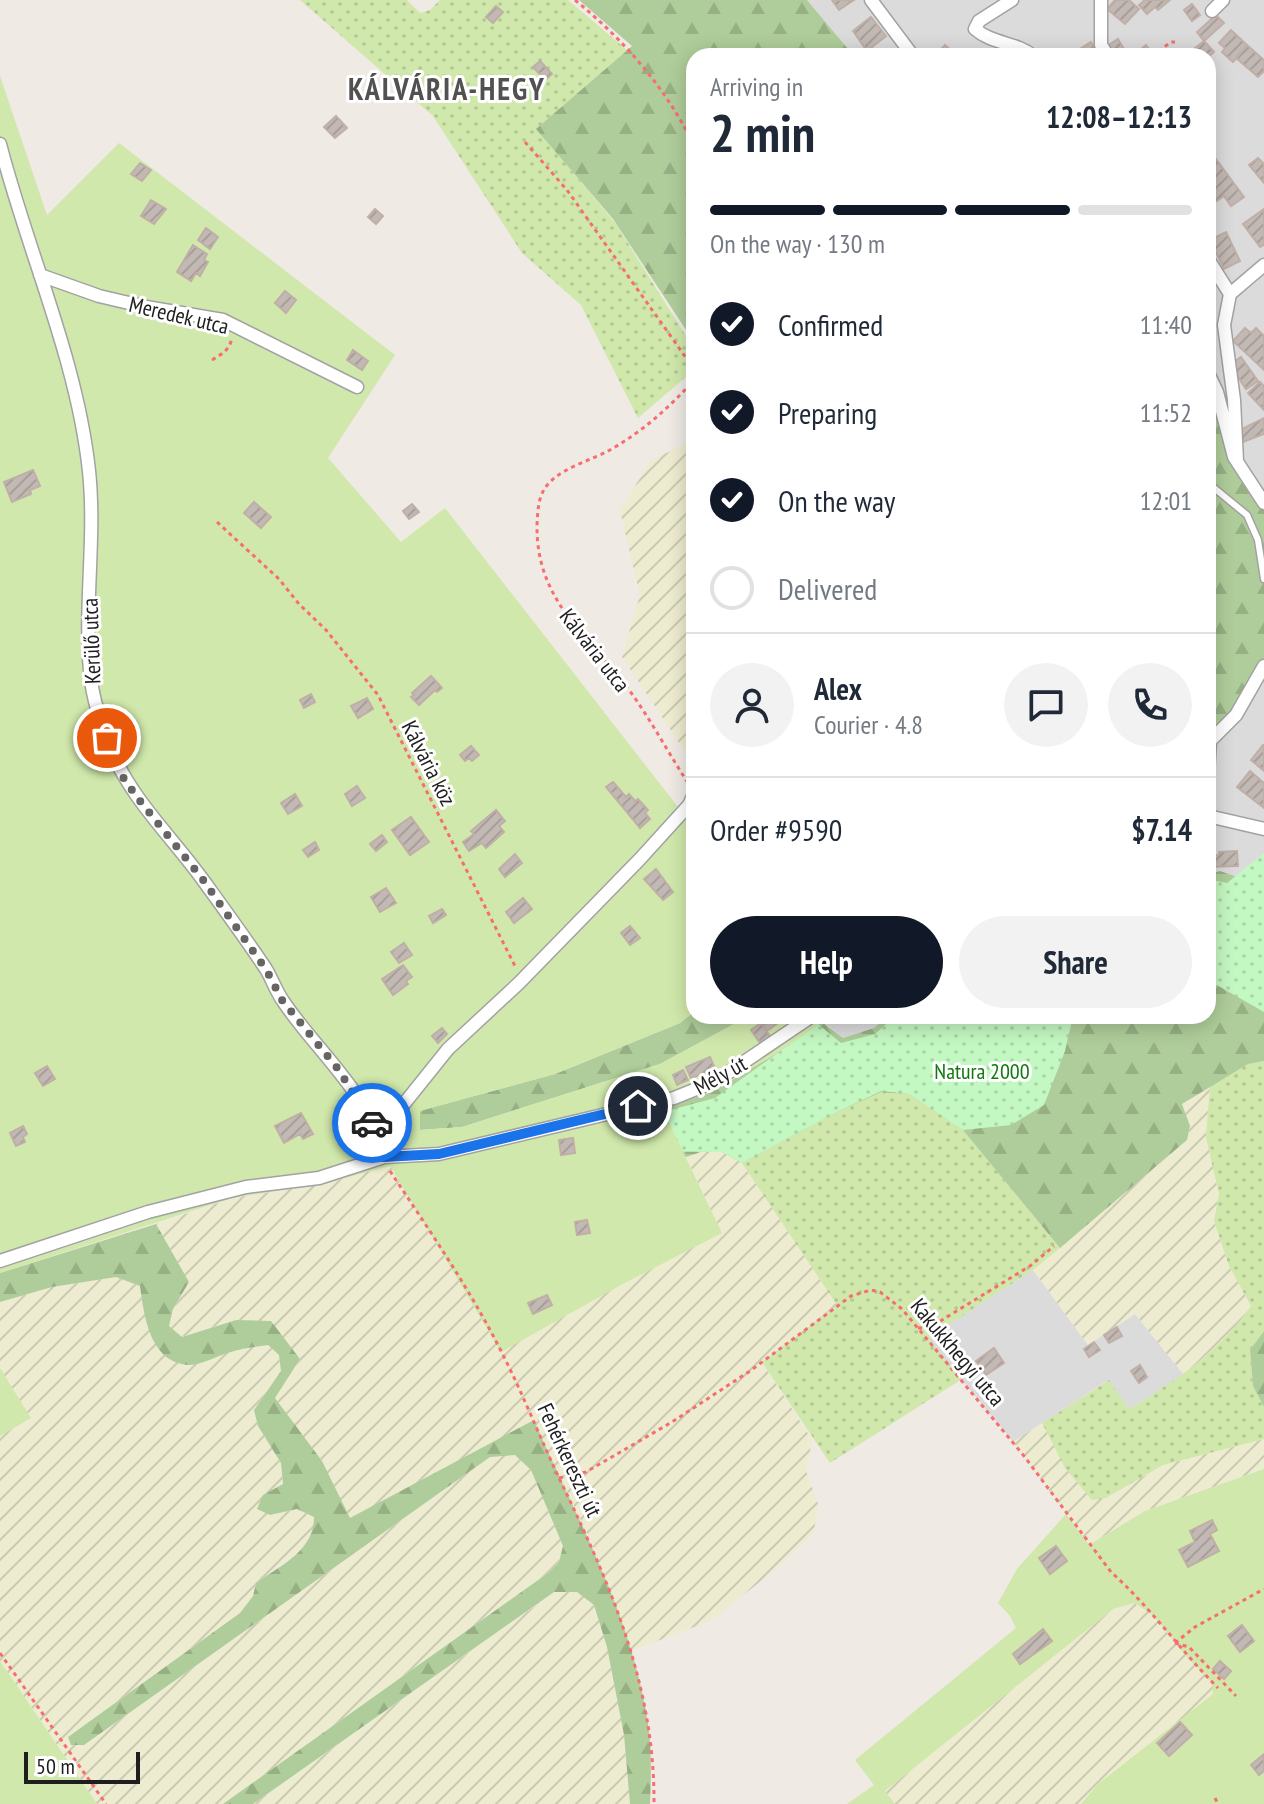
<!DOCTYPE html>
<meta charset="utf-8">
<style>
:root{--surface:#fff;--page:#f2f2f3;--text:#1f2937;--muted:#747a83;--line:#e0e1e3;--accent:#111827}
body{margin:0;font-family:"PT Sans Narrow",sans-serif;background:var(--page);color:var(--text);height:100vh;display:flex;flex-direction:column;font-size:30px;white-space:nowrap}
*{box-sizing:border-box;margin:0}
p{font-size:26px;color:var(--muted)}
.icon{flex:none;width:44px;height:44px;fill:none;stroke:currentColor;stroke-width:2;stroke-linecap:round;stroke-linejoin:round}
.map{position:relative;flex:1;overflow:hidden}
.side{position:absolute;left:686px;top:48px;width:530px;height:976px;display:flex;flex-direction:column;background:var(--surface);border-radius:24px;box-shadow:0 4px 20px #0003}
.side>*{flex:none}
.scale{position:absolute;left:24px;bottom:20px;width:116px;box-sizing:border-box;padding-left:8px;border:4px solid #1e1e1e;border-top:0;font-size:22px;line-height:28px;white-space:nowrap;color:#1e1e1e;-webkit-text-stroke:6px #fff;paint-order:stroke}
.pin{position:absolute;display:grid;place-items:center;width:68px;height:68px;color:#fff;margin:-34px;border:4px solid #fff;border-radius:50%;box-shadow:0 2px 8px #0007}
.courier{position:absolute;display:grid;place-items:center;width:80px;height:80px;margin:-40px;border:6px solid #1a73e8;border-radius:50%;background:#fff;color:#222;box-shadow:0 2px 10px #0007}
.headline em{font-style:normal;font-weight:700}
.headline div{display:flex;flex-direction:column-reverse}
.headline{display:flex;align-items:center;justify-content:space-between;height:136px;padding:0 24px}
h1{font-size:52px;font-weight:700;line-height:60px}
.bar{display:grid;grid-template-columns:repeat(4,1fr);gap:12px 8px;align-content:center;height:96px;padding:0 24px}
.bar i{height:10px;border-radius:6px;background:var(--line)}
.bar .on{background:var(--accent)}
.bar p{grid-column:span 4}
.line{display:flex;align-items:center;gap:20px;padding:0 24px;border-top:2px solid var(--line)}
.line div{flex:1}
.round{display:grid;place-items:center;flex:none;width:84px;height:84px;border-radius:42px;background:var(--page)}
ol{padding:0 24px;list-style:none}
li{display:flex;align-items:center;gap:24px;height:88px}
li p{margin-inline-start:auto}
li .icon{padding:8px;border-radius:50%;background:var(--accent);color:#fff;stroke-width:4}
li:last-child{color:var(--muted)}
li i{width:44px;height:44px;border:4px solid var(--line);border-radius:50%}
.button{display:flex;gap:16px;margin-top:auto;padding:16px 24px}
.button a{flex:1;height:92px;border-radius:48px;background:var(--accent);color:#fff;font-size:32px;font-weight:700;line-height:92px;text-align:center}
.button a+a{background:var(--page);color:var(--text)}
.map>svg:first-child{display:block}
</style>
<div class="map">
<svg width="1264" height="1804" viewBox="0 0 1264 1804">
<defs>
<pattern id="farmland-furrows" width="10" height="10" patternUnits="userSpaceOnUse" patternTransform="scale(2)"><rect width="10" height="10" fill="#edecd0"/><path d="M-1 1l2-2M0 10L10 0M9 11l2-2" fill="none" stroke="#cbcab2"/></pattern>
<pattern id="grass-dots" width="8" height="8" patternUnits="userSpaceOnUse" patternTransform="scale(2)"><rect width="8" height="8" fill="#d0e8ab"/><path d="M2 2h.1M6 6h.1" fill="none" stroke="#b2c793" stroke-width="1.8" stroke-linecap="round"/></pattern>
<pattern id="forest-firs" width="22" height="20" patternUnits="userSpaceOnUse" patternTransform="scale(2)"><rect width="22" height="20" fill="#afcd9a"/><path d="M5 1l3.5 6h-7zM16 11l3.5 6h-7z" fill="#96b084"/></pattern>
<pattern id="park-dots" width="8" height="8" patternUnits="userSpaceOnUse" patternTransform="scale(2)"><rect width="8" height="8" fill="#c4f8c2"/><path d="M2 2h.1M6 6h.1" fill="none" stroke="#a8d4a6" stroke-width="1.8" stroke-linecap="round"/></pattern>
<pattern id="building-hatch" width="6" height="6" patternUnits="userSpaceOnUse" patternTransform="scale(2)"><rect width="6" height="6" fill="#c3b9b4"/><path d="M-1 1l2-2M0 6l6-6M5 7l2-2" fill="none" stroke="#a79f9a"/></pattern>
</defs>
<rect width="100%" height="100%" fill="#efeae4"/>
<path fill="#dcdbdb" d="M807 0H1264V503L1234 457 1222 409 1210 413 1208 410V56H854Z
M1264 666V886L1220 871 1208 874V743Z
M817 1016H889L875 1028 843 1038Z
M1033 1270 1088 1345 1135 1314 1184 1375 1129 1409 1108 1380 1013 1442 927 1338Z"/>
<path fill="url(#farmland-furrows)" d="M690 442 694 447V765L622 657 640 595 620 511 651 460Z
M1210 1085 1206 1137 1219 1194 1214 1221 1229 1266 1251 1306 1233 1331 1184 1375 1135 1314 1088 1345 1033 1270 1187 1140 1190 1126 1182 1105Z
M701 1152H722L742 1163 837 1305 762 1362 812 1440 806 1471 818 1504 814 1532 770 1574 710 1621 631 1651 593 1546 534 1421 350 1519 322 1461 275 1398 300 1359 235 1320 181 1337 169 1326 173 1309 189 1282 156 1224 232 1198 323 1184 390 1165 437 1241 722 1233 686 1157Z
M116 1277 140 1286 143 1310 190 1365 236 1350 268 1345 279 1355 281 1371 254 1410 258 1426 281 1463 283 1484 263 1495 271 1515 297 1509 314 1517V1531L303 1549 256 1583 253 1596 240 1613 68 1737 71 1745H84L490 1457 515 1454 531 1470 563 1546 559 1562 548 1573 223 1804H97L0 1661V1436L30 1418 0 1368V1302L52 1287Z
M1042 1423 1065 1468 1107 1498 1163 1465 1264 1439V1469L1145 1511 1089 1545 1013 1442Z
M555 1592H578L594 1605 607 1647 624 1735 630 1804H253Z
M1134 1603 1153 1615 1185 1655 1213 1683V1695L1099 1784 1081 1804H895L885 1791 1113 1609Z"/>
<path fill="url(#grass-dots)" d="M300 0H407L420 13 430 10 440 0H568L627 50 537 129 616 224 694 349V370L638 418 581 305 522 253 433 116Z
M1264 1061V1331L1250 1351 1253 1386 1264 1407V1439L1163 1465 1106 1498 1092 1500 1065 1468 1042 1423 1109 1380 1129 1409C1178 1379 1217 1354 1251 1306L1229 1266 1214 1221 1219 1194 1206 1137 1210 1085 1248 1064Z
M881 1091 909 1094 963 1130 1060 1248 1033 1270 928 1338 962 1379 830 1463 762 1362 837 1305 742 1163 829 1116Z"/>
<path fill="url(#forest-firs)" d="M579 0H807L854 56H694V342L613 219 536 129 632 46Z
M1223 409 1228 440 1264 503V666L1250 694 1208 743V415Z
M1220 871 1264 886V1061L1248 1064 1182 1104 1190 1126 1187 1140 1060 1248 963 1130 909 1094 881 1092 829 1116 742 1163 722 1152H701L686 1157 609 1151 662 1108 712 1092 782 1050 822 1022 843 1038 874 1028 889 1016H1208V874Z
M694 1012V1016H749L660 1064 462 1127 420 1130 419 1111 555 1074 680 1023Z
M156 1224 189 1282 173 1309 169 1326 182 1337 236 1320 271 1321 300 1359 275 1398 322 1461 350 1518 534 1420C577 1520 632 1615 648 1724 652 1751 651 1777 650 1804H630L624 1735 607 1647 594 1605 577 1592H554L253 1804H223L548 1573 559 1562 563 1546 531 1470 515 1455 490 1457 84 1745H71L68 1737 240 1613 253 1596 256 1583C281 1565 314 1551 314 1517L297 1509 270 1515 257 1509 263 1495 283 1484 281 1463 258 1426 254 1410 281 1371 279 1355 268 1345C256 1347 243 1348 231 1352 219 1355 201 1365 189 1365 150 1363 144 1316 140 1286L116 1277 52 1287 0 1302V1273Z
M1264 1331V1407L1253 1386 1250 1350Z"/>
<path fill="url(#park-dots)" d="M1264 853V1012L1208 980V879L1227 883Z
M895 1016H1073L1065 1051 1044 1105 1011 1125 963 1130 909 1094 881 1091 829 1116 742 1163 722 1152 609 1151 600 1129 715 1098 818 1024 841 1043 875 1034Z"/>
<path fill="#d0e8ab" d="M0 76 47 215 119 143 395 355 328 458 401 542 445 508 678 807 694 798V1012L680 1023 555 1074 420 1111V1130L462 1127 660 1064 749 1016H817L822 1022 782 1050 712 1092 662 1108 722 1233 621 1285 501 1352 390 1166 323 1184 232 1198 0 1273Z
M0 1368 31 1418 0 1436Z
M1264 1469V1804H1081L1098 1784 1213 1694 1212 1683 1185 1655 1153 1615 1134 1603 1113 1609 885 1791 895 1804H847L874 1785 855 1760 1016 1628 1010 1616 998 1603 1017 1569 1066 1514 1089 1545 1145 1511Z
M0 1661 97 1804H0Z"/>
<path fill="url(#building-hatch)" stroke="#c0afa7" stroke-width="2" d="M832 0H854L839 10Z
M1115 0H1129L1139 9 1125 24 1107 9Z
M1145 0H1170L1158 10 1155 7 1147 14 1139 5Z
M1192 4 1200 15 1192 21 1184 10Z
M496 6 503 12 493 23 486 17Z
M1216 15 1224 23 1204 41 1197 32Z
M871 17 886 36 867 51 853 31Z
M1231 30 1247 45 1233 62 1222 52 1225 48 1219 43Z
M1118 39 1128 56H1113L1107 46Z
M1204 41 1214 52 1208 57 1200 56 1194 49Z
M1091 42 1100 56H1069Z
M945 45 953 52 950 56H935Z
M1146 45 1151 52 1147 56H1133Z
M1247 45 1264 60V71L1258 77 1236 58Z
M540 61 552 74 545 80 533 67Z
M336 116 347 128 335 138 324 127Z
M1258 158 1264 164V183L1249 165Z
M1216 159 1244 197 1231 206 1224 196 1208 207V165Z
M140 163 151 170 142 181 131 174Z
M151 200 166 209 154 224 141 216Z
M375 209 383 216 376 224 368 217Z
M1264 209V245L1260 247 1243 224Z
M206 228 218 237 210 249 198 240Z
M1226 232 1240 261 1224 269 1210 240Z
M193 245 207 254 204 260 208 262 200 276 196 273 191 281 177 272Z
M285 291 296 300 286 313 275 303Z
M1245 328 1251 333 1256 328 1264 336V370L1233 341Z
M353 350 368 361 362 370 347 360Z
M1241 357 1258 381 1246 389 1230 365Z
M1260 382 1264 386V410L1248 393Z
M1264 418V434L1243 442 1238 431Z
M33 470 40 486 30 490 31 494 12 502 4 482Z
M254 502 271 517 261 528 244 513Z
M412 504 419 512 409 519 403 511Z
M431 676 442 688 437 692 435 690 419 705 411 697 414 695 412 693Z
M311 694 315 702 304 708 300 700Z
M367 698 373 709 358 718 351 706Z
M1263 745 1264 746V771L1251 760Z
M471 746 479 755 472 761 469 758 465 761 460 755Z
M1250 771 1264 783V808L1237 787Z
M613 782 626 797 629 794 635 801 638 799 648 810 645 813 650 819 640 828 606 787Z
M357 786 365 798 352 806 345 794Z
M295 794 302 806 288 814 281 803Z
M496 810 505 821 499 826 504 832 486 848 482 843 469 851 463 842 474 834 471 831Z
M411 817 429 842 410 855 392 830Z
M382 835 387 842 376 851 370 844Z
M315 842 319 850 308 857 303 850Z
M1237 851 1238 866 1208 867V857L1219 855V852Z
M515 854 522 863 505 877 499 869Z
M656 869 673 892 663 900 644 879Z
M386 888 396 903 380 912 371 897Z
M523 898 532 909 514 923 506 912Z
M442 909 446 915 433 923 429 916Z
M630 926 640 938 630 945 621 933Z
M404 943 412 955 399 963 391 952Z
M403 965 412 977 406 981 408 984 393 995 382 979Z
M761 1016H780L782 1020 767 1031 758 1018Z
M761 1023 770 1036 760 1043 751 1030Z
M442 1028 447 1034 438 1043 432 1036Z
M710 1057 717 1073 704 1078 702 1074 691 1078 686 1067Z
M47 1066 55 1079 43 1086 35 1073Z
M683 1070 688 1080 677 1085 673 1075Z
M301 1113 313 1134 303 1139 300 1134 284 1143 275 1126Z
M23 1126 27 1134 23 1137 25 1142 16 1146 10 1133Z
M573 1138 575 1153 561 1155 559 1140Z
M587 1220 590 1233 577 1235 575 1222Z
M547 1295 552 1305 533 1314 528 1303Z
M1117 1327 1122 1336 1109 1343 1104 1335Z
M1094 1342 1100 1350 1089 1357 1084 1349Z
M994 1348 1004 1363 986 1375 976 1361Z
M1140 1365 1147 1377 1139 1383 1131 1371Z
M1212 1520 1217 1530 1210 1534 1219 1551 1188 1567 1179 1550 1195 1542 1190 1531Z
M1056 1546 1067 1561 1050 1574 1039 1558Z
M1242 1625 1254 1641 1240 1652 1228 1636Z
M1043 1629 1052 1641 1020 1664 1013 1654Z
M1220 1661 1231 1671 1224 1679 1213 1669Z
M1180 1722 1192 1735 1169 1756 1157 1743Z
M1264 1754V1771L1259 1775 1251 1765Z"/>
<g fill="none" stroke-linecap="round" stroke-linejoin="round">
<defs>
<path id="service" d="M1208 483 1247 515 1258 540 1264 579"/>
<path id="minor" d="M871 0 913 56
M1012 0 979 21 975 29C992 44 1016 42 1033 56
M1101 0V45L1108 56
M1212 11 1223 0
M0 144C28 253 77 359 89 471 96 537 84 604 90 671 92 699 102 726 112 752 133 801 172 837 203 880 224 909 246 939 266 969 272 979 276 991 283 1001 317 1052 371 1094 384 1157
M1208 259 1230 294
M40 275 99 296 146 307 223 320 357 387
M1230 294 1224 325 1234 400 1237 461
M1230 294 1264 265
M1208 373 1217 392 1234 457 1264 503
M1208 743 1236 715 1264 666
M1208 774 1210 742
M1208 816 1264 829
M379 1135 448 1049 519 983 639 860 689 805 694 794
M0 1261 148 1212 246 1187 319 1178 384 1157 439 1154 674 1098 716 1081 812 1016"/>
</defs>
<use href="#service" stroke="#a2a2a2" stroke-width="9"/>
<use href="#minor" stroke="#a2a2a2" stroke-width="15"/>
<path stroke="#f66e6f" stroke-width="3" stroke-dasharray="4 4" stroke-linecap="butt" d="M575 0C625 41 665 87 694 145
M1152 56 1171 42H1175
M525 142 567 190 694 369
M212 360C222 354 230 350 232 337
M217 522 279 579 299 604 326 630 378 695 516 968
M688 783C667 751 649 716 626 686 585 633 536 599 537 525 538 508 538 493 551 481 567 466 592 460 610 450 643 431 669 408 694 380
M390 1171C429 1230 470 1289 502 1353 523 1394 540 1438 560 1480 610 1584 655 1686 654 1804
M918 1328H929L1030 1266 1054 1246
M559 1478 586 1472 672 1422 750 1371 851 1296 871 1290 880 1292 902 1309 1024 1456 1111 1572C1151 1608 1181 1651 1218 1688
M1175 1643 1195 1627 1264 1589
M1175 1643 1189 1647 1236 1696
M0 1653 106 1804
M1215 1798 1218 1804"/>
<use href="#service" stroke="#fff" stroke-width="6"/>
<use href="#minor" stroke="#fff" stroke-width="12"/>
</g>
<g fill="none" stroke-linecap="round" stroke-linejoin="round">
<path stroke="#676563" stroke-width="8" stroke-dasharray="0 14.4" d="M107 738 124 779 140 801 201 877 267 971 282 1000 338 1069 372 1123"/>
<path stroke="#1a73e8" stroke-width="10" d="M372 1123 379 1135 384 1157 439 1154 638 1106"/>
</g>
<g text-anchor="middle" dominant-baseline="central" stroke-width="6" stroke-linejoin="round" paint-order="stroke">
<g font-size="22" fill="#1e1e1e" stroke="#fff">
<text transform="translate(179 315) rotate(13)">Meredek utca</text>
<text transform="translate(91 641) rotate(-92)">Kerülő utca</text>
<text transform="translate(595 650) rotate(52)">Kálvária utca</text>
<text transform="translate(429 763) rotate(63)">Kálvária köz</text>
<text transform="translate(720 1075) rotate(-29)">Mély út</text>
<text transform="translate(958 1352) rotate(50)">Kakukkhegyi utca</text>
<text transform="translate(570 1460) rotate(65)">Fehérkereszti út</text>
</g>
<g font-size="22" fill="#11790e" stroke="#fff">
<text x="982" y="1071">Natura 2000</text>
</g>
<g font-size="30" font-weight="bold" letter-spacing="2" fill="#515151" stroke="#fff">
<text x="447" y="88">KÁLVÁRIA-HEGY</text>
</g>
</g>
</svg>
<div class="scale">50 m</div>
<div class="pin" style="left:107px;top:738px;background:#ea580c"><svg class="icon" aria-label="bag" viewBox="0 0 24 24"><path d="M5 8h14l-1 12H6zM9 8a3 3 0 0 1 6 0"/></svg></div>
<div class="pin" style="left:638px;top:1106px;background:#1f2937"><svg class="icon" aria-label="home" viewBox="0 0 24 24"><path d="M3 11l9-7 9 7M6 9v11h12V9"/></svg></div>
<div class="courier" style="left:372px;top:1123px"><svg class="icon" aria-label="car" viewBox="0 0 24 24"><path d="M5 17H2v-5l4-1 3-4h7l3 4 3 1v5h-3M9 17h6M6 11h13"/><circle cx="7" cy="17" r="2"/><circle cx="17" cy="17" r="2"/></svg></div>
<section class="side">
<div class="headline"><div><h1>2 min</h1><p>Arriving in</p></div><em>12:08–12:13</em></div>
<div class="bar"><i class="on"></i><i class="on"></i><i class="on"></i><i></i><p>On the way · 130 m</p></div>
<ol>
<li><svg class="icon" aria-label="check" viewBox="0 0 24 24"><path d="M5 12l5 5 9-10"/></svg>Confirmed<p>11:40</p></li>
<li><svg class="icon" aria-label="check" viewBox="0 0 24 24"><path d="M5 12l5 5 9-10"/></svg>Preparing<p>11:52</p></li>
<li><svg class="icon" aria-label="check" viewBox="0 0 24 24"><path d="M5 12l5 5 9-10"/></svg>On the way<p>12:01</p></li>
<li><i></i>Delivered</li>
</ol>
<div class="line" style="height:144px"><a class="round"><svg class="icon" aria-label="person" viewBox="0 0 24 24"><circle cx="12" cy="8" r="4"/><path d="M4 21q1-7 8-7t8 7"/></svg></a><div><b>Alex</b><p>Courier · 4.8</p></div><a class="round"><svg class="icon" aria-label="chat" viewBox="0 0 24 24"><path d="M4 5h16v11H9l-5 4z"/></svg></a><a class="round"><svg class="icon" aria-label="phone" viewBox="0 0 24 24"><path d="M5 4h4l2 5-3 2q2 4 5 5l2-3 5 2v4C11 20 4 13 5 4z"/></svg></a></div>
<div class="line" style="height:104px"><div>Order #9590</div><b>$7.14</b></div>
<div class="button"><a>Help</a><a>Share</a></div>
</section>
</div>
